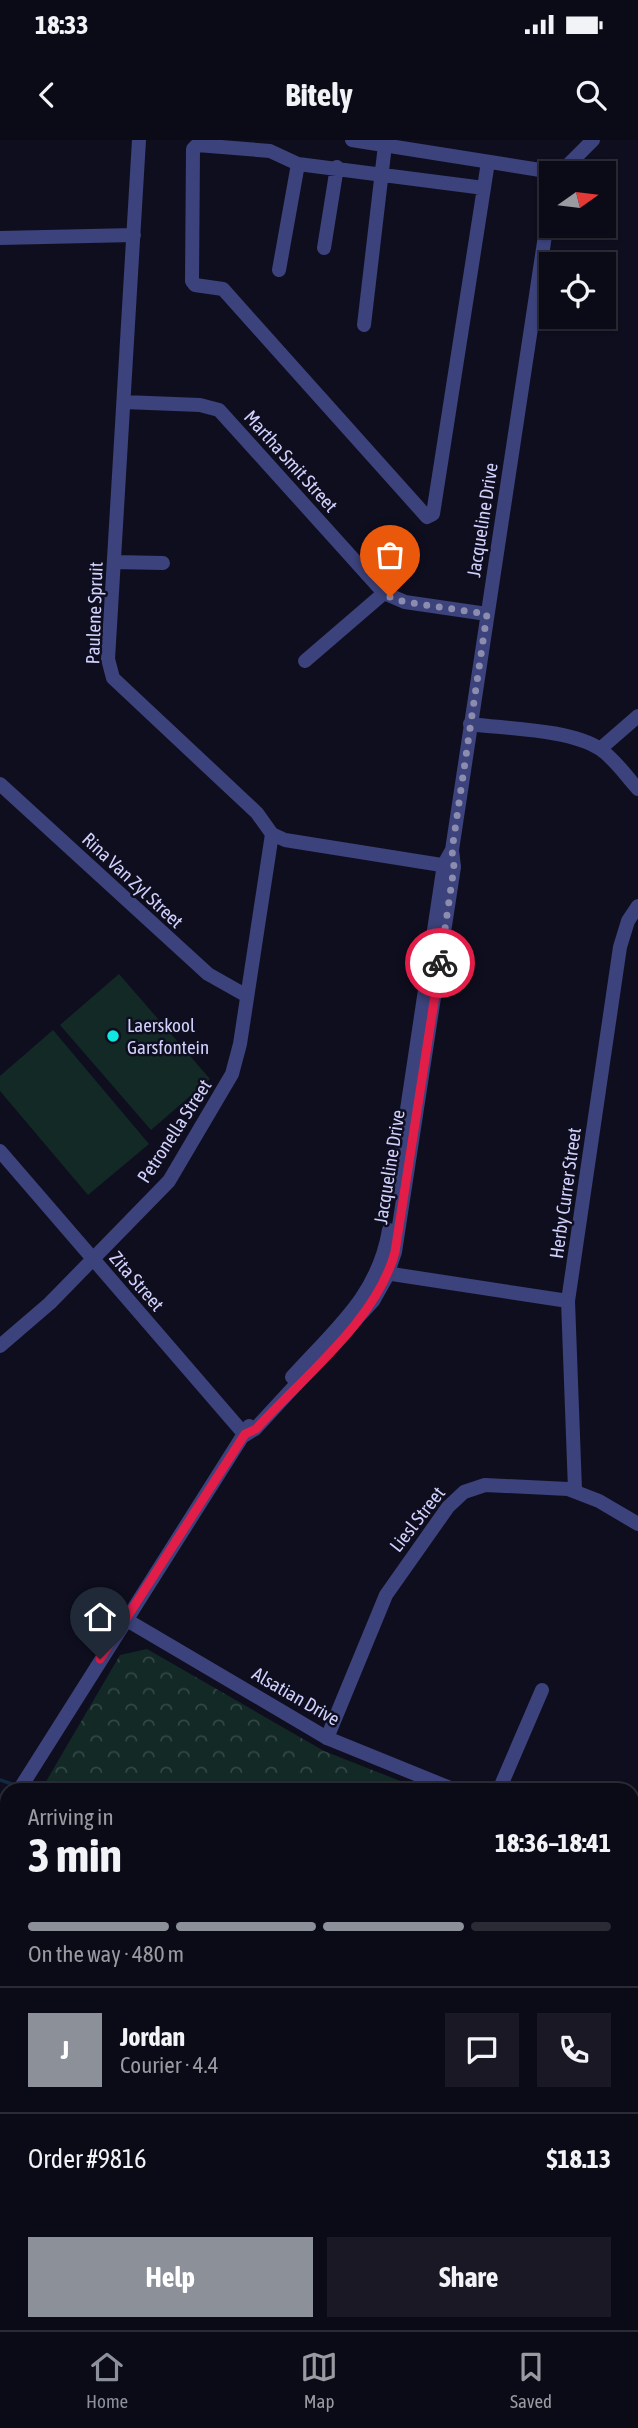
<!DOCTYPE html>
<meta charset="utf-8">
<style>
:root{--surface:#0b0a17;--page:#191824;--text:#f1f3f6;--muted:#9a9aa1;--line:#2b2b36;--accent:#8c9099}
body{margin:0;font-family:"Asap Condensed",sans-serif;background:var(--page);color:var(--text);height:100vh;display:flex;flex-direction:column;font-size:26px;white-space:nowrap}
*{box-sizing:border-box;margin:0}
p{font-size:23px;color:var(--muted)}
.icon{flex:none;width:38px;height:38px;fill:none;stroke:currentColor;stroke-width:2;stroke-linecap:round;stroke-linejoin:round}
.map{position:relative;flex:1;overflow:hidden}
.panel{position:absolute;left:0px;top:1643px;width:639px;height:548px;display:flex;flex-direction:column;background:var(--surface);border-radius:21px 21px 0 0;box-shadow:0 2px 5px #0004,0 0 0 2px var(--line)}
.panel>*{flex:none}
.needle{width:46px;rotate:76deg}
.buttons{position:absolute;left:539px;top:21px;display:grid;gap:14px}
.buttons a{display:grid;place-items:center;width:77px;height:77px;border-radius:0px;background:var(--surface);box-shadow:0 2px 5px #0004,0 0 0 2px var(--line);font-size:35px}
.pin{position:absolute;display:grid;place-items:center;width:60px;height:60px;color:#fff;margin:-72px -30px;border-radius:50% 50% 50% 0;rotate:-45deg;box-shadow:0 0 7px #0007}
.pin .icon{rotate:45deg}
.courier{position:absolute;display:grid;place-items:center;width:70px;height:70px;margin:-35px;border:5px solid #e11d48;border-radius:50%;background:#fff;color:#222;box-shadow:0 2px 9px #0007}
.head em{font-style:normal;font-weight:700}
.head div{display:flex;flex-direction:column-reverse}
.head{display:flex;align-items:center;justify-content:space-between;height:119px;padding:0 28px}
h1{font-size:46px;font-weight:700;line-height:52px}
.bar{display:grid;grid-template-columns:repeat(4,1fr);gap:10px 7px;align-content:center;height:84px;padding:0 28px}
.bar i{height:9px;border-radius:5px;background:var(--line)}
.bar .on{background:var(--accent)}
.bar p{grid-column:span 4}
.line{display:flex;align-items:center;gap:18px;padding:0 28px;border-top:2px solid var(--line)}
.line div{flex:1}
.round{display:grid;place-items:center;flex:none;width:74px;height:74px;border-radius:0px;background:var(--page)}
.action{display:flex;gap:14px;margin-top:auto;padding:14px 28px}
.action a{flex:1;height:80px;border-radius:0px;background:var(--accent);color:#fff;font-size:28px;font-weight:700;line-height:80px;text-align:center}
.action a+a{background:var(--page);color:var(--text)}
.status{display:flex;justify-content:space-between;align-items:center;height:49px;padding:0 35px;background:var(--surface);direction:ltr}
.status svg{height:19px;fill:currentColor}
header{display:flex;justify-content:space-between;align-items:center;height:91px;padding:0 28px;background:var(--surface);font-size:32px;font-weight:700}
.dock{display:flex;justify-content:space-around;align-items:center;height:98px;border-top:2px solid var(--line);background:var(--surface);font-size:19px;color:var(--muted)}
.dock a{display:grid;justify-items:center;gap:4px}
.dock .on{color:var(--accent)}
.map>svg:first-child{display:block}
</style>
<div class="status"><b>18:33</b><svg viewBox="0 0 49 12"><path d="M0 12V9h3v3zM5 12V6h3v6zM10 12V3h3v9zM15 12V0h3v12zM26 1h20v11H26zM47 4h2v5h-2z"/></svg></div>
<header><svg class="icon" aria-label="back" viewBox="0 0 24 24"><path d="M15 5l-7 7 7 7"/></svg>Bitely<svg class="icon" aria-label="search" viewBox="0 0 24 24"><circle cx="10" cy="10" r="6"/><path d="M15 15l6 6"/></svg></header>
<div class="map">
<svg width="638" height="2190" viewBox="0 0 638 2190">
<defs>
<pattern id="park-crowns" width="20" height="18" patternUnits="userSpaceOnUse" patternTransform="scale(1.75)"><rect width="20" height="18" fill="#122925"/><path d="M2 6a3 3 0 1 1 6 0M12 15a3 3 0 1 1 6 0" fill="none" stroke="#334746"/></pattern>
</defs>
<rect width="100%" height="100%" fill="#0f0e1f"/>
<path fill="url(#park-crowns)" d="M147 1509 324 1611 423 1650H41L120 1515Z
M632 1792 638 1800V1990L632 1987Z"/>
<path fill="#122925" d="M119 834 210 939 151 990 60 885Z
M53 890 149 1004 88 1055 0 951V936Z"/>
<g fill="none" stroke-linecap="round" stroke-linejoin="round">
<path stroke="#112941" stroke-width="3.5" d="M0 1640 18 1646
M632 1869 638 1871"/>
<path stroke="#3c427b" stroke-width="14" d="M139 0 108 519 113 538 257 673 272 694 285 700 454 727
M484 48 298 24 270 11 197 5 193 9 192 141 195 145 223 149 427 377 433 374 488 22
M0 98 134 95
M324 108 337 27
M279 130 298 24
M364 185 385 5
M124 262 200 265 219 270 384 453 405 462 487 474
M114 422 163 423
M305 521 384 453
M470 584C507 589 570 589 600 609 615 619 626 636 638 649
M600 609 638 576
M0 644 208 834 247 856
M0 1011 245 1295
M379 1132 568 1161
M0 1206 50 1163 169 1041 232 934 240 904 272 694
M575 1350 568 1161 620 807 628 781 638 766
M327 1598 386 1455 448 1367 464 1352 485 1345 568 1349 599 1361 638 1384
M499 1650 542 1550
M0 1751 7 1755
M632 2010 638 2013
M0 2104 7 2088
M0 2154 7 2183
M188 2184 189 2190
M366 2184 367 2190
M547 2190V2184"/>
<path stroke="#3c427b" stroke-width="14" d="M352 0 559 33
M560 33 593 0
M395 1049 444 724 452 710
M292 1237C335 1189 378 1156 389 1090
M245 1295 255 1289 373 1161 386 1138 395 1112 454 727 452 710 551 56
M125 1479 327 1598 455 1650
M19 1650 249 1286
M0 1690 7 1671
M632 1708 638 1709"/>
</g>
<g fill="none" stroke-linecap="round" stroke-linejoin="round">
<path stroke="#8c8caf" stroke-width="7" stroke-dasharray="0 12.6" d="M390 457 405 462 487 474 452 710 454 727 440 823"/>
<path stroke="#e11d48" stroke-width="9" d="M100 1519 245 1294 256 1289C302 1238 377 1180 395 1112L440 823"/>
</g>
<circle fill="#11e7e1" stroke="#0f0e1f" stroke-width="2.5" cx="113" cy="896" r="7"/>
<g text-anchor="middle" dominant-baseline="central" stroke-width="5" stroke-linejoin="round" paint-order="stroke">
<g font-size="19" fill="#d0d0fc" stroke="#0f0e1f">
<text transform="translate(291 321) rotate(48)">Martha Smit Street</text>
<text transform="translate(482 380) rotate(-81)">Jacqueline Drive</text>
<text transform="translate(94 473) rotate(-88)">Paulene Spruit</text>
<text transform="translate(133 740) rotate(43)">Rina Van Zyl Street</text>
<text transform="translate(174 991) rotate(-57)">Petronella Street</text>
<text transform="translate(389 1027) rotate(-81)">Jacqueline Drive</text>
<text transform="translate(565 1053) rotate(-82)">Herby Currer Street</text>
<text transform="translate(137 1141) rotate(49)">Zita Street</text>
<text transform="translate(417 1379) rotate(-52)">Liesl Street</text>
<text transform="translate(296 1556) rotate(30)">Alsatian Drive</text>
</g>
<g font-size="19" fill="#d0d0fc" stroke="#0f0e1f" text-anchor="start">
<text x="127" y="885">Laerskool<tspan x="127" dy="22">Garsfontein</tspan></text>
</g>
</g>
</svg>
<div class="buttons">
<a><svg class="needle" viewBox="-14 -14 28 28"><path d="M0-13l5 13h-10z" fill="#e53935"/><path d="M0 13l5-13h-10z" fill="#9a9aa1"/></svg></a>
<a><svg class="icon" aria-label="locate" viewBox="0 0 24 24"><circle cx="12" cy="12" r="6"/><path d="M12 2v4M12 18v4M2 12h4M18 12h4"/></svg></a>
</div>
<div class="pin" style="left:390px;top:457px;background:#ea580c"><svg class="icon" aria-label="bag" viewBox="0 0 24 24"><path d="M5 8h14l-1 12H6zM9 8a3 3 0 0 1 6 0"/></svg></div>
<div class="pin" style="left:100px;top:1519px;background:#1f2937"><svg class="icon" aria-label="home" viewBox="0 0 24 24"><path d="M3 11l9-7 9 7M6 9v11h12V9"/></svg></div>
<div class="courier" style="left:440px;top:823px"><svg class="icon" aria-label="bike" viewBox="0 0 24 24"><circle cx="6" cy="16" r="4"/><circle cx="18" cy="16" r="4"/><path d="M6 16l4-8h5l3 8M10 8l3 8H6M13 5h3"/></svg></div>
<section class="panel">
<div class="head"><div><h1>3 min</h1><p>Arriving in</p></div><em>18:36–18:41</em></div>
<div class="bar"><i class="on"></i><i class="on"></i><i class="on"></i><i></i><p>On the way · 480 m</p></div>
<div class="line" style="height:126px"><b class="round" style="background:var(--accent);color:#fff">J</b><div><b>Jordan</b><p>Courier · 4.4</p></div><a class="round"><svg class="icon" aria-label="chat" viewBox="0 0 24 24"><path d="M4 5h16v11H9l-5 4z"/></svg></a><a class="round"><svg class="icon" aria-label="phone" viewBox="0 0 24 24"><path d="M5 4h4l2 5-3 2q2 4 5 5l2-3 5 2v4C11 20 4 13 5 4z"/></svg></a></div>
<div class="line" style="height:91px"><div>Order #9816</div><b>$18.13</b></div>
<div class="action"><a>Help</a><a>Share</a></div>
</section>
</div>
<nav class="dock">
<a class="on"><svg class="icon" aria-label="home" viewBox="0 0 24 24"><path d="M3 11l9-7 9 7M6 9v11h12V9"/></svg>Home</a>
<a><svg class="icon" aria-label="map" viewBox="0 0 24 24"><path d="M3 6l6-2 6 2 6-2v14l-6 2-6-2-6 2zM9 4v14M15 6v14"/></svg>Map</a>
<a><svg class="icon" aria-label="saved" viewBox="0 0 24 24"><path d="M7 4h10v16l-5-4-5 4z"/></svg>Saved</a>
</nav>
